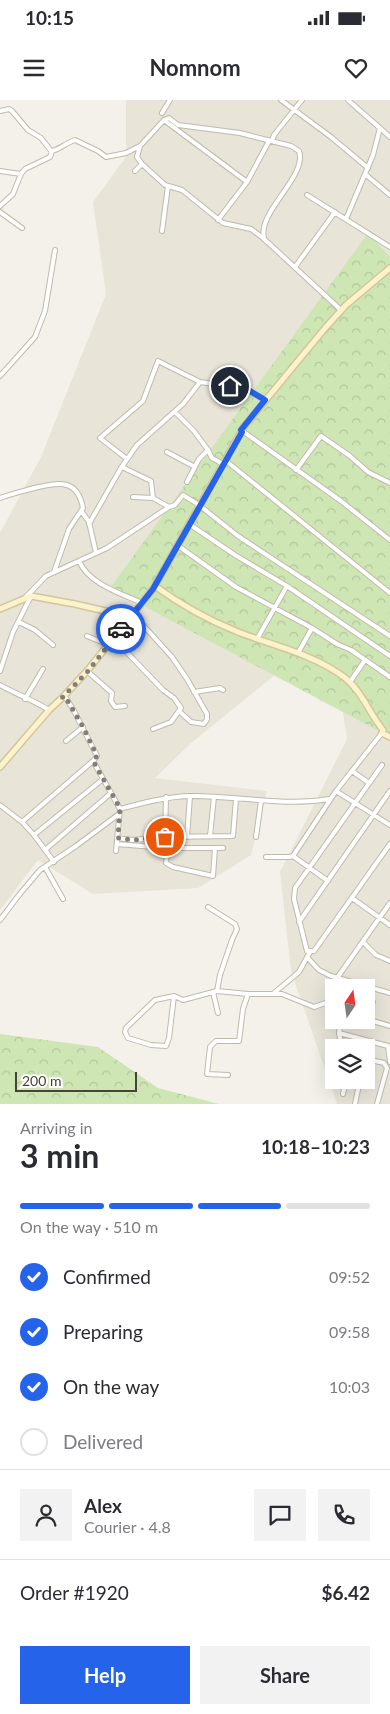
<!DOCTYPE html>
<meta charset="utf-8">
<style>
:root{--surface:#fff;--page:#f2f2f3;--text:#2b2b33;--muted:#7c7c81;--line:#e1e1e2;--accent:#2563eb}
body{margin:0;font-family:Lato,sans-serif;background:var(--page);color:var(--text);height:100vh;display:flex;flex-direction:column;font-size:19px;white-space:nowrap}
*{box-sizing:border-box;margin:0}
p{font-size:16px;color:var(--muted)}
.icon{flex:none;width:28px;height:28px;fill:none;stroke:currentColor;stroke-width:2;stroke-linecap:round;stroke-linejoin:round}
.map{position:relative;height:1004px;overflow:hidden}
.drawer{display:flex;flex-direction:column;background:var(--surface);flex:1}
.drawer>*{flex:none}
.needle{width:32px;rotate:13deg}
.tools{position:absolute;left:325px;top:879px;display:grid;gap:10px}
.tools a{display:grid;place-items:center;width:50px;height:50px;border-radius:0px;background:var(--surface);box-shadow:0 5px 20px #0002;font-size:25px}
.scale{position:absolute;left:15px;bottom:12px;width:122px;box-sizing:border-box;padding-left:5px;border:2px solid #484238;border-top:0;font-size:14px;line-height:18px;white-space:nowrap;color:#484238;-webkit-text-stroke:4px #fff;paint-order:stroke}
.pin{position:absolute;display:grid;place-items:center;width:42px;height:42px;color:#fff;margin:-21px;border:2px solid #fff;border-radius:50%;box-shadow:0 1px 5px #0007}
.courier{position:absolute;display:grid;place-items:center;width:50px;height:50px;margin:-25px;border:4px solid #2563eb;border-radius:50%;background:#fff;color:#222;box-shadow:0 1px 6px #0007}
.headline em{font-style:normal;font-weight:700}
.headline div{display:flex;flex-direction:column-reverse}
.headline{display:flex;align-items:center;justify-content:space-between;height:85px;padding:0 20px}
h1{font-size:32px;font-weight:700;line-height:38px}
.bar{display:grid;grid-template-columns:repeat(4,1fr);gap:8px 5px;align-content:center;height:60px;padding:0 20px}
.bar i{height:6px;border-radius:4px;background:var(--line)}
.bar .active{background:var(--accent)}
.bar p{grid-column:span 4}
.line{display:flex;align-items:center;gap:12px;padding:0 20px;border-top:1px solid var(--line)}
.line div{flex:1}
.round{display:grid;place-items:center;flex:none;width:52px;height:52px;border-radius:0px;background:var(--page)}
ol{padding:0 20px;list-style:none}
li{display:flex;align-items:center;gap:15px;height:55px}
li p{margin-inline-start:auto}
li .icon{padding:5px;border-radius:50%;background:var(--accent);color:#fff;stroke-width:4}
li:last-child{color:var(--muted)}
li i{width:28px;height:28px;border:2px solid var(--line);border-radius:50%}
.cta{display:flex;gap:10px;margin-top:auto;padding:10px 20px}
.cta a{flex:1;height:58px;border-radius:0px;background:var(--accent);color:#fff;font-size:20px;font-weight:700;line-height:58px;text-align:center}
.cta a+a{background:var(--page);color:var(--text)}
.status{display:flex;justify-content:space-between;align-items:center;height:35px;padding:0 25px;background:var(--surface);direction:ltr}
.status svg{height:14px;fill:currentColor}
header{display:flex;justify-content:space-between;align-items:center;height:65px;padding:0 20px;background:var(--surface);font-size:22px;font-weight:700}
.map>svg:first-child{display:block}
</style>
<div class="status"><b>10:15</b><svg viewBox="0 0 49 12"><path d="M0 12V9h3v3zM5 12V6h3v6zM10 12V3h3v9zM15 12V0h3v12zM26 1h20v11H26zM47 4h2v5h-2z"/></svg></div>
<header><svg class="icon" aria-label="menu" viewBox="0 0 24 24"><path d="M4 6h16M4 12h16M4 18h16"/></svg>Nomnom<svg class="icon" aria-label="heart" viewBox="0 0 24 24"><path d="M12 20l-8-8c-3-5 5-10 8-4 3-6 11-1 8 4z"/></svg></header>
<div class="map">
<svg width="390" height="1004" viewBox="0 0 390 1004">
<defs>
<pattern id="forest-crowns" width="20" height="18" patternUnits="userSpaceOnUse" patternTransform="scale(1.25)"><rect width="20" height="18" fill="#cee6b4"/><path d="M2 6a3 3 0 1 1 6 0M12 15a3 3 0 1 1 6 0" fill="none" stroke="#b2c69c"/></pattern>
</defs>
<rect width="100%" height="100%" fill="#f4f1ea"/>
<path fill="#e8e4d8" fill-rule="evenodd" d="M126 0H390V1004H337L291 871 280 772 347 639 342 606 276 574 190 644 155 678 267 691 251 755 198 788 93 794 38 760 0 810V433L41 357 106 194 93 102 126 57ZM334 888H366V920H334ZM334 948H366V980H334Z"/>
<path fill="url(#forest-crowns)" d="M368 133 390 157V634L388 636 110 488Z
M0 934 98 947 158 988 219 1004H0Z"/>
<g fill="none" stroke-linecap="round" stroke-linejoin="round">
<path stroke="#a9cfee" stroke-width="1" d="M389 621H390"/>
<defs>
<path id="street" d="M281 0 331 37 368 68
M348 0 390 37
M0 11 9 9 12 11 28 30 41 38 52 52
M162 13 170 0
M164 20 247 82
M272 41 274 35 302 0
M0 71 21 74
M135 71 142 64
M365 74 390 95
M307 95 390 147
M0 106 13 94 21 74 25 69 50 57 52 51C60 49 66 43 75 40L98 51 106 57 126 53 140 46
M0 112 22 128
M346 119 373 55 380 28
M218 120 247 82 269 41
M162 131 168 86
M264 138C257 112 308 76 299 51L291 46 240 33 178 25 169 18 164 20 140 46 137 57 142 64 165 85 182 90 223 123 251 129 263 138 341 210
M295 167 335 112
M0 276 35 237 45 211 55 150
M175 312 194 331 208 350 212 358 223 364
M241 330 341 401 390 440
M167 352 195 367
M127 359 100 338 143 301 158 261 200 282 242 288 265 299
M225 360 390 493
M122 367 151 381 153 398 169 407
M296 370 321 336 350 356 368 372 390 383
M187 382 199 359 208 350
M133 397 153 398
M0 398C11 394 23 391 34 388 57 383 77 377 83 408L69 429 54 472
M82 412 89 422 96 453
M89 424 121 368 137 345 183 304 200 282
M189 424 235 455 287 486 390 556
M177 445 236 487 312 528 337 544 351 550 390 577
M79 461C89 484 120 493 142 503
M24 499 46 476 107 448 169 407 175 405 183 395 199 405 238 436 390 536
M133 514 172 557 187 579 207 614V619L204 624 191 622 179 611
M19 522 35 530 53 545
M87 536 109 545
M114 539 163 590 174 598 181 608 171 622 153 629
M257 539 287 486
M298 553 312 528
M0 571 13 532 31 496
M87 571 112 593 111 601 115 607 125 606
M350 582 365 560
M0 585C16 594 33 600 49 610
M194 592 220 588 223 590
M62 598H66L74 611 97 656 93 661 120 709 116 751
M25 599 43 569
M66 641 83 627
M382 665 295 788 294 799 307 851H314L390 744
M352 671 369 683
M336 691 390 725
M0 705 22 722 34 735 54 762
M120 709C143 703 165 697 188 696 236 695 282 707 329 699
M22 722 93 661
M34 735 103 679
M210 736 214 697
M165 737 166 697
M169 737 166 763 173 767 213 776 215 748
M187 737 190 696
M256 737 261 701
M117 738 133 740 165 737 233 736 236 699
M117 744 166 748H223
M45 750 111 693
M293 756 328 781
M266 757H289L293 756 336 691 382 633
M45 767 63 799
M352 798 390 825
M208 807 235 824 237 829 232 840 220 875 217 891
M0 820 19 795 40 770 76 746 119 714
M299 822 390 691
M363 842 376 855 390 861
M307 857 319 870 331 876 390 893
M337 878 390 803
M213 892 218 913
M274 893 299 872 310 852
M174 896 169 938 166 946 151 945 128 938 125 932 126 928 155 900 174 896 183 900 217 891 248 894H282L314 907 334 900
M366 901 373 902
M366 919 390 926
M341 920 339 933 388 946 390 962
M339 933 342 948
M366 959 384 963 387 968 377 1004
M228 975 207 974 210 947 216 941H239L243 909 248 894
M343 994 346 980
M355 1004 360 980"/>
<path id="secondary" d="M155 486C181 505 208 520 238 532 274 546 313 554 344 577 362 591 369 613 383 630L382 633 390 637
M0 509 31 496 75 504 131 517
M0 667 49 610 62 598 87 571 153 489 241 332V330L326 227 346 205 390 168"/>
</defs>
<use href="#street" stroke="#bfbaac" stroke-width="6"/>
<use href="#secondary" stroke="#d2c69b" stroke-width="8"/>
<use href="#street" stroke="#fff" stroke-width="4"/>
<use href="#secondary" stroke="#fcf3cc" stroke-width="5"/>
</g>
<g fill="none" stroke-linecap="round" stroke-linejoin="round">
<path stroke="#847f76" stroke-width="5" stroke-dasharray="0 9" d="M121 529 88 571 62 598H66L83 627 97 656 93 661 120 708 118 738 133 740 165 737"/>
<path stroke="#2563eb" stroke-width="6" d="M121 529 153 489 242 332 241 330 265 300 250 291 230 286"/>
</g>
</svg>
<div class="tools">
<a><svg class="needle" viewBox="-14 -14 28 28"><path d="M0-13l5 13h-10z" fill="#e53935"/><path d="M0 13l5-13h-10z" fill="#7c7c81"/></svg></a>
<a><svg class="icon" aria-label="layers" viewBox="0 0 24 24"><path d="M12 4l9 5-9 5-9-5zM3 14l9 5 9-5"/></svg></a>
</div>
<div class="scale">200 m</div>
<div class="pin" style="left:165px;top:737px;background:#ea580c"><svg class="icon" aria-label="bag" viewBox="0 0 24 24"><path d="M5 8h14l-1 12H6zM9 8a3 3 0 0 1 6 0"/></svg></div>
<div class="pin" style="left:230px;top:286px;background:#1f2937"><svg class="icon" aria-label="home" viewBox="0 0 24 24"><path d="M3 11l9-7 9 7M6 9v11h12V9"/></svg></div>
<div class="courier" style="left:121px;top:529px"><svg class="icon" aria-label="car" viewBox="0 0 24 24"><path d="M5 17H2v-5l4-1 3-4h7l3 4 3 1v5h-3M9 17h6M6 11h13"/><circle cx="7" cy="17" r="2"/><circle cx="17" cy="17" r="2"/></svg></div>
</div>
<section class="drawer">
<div class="headline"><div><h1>3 min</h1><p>Arriving in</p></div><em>10:18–10:23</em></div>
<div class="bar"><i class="active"></i><i class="active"></i><i class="active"></i><i></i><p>On the way · 510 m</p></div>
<ol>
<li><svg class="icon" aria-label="check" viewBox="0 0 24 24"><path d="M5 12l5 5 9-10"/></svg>Confirmed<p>09:52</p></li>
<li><svg class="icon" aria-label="check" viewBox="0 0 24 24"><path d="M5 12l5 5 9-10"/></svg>Preparing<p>09:58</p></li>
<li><svg class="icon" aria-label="check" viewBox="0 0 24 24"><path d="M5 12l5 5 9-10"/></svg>On the way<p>10:03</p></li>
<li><i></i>Delivered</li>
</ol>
<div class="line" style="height:90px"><a class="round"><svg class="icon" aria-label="person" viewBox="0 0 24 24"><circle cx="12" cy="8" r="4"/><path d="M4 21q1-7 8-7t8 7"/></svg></a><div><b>Alex</b><p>Courier · 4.8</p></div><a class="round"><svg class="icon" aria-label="chat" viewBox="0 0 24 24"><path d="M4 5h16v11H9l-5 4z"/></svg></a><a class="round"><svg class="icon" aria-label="phone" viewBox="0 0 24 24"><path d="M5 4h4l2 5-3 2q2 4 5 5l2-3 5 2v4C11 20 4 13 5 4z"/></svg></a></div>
<div class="line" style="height:65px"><div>Order #1920</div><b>$6.42</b></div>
<div class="cta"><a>Help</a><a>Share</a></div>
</section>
